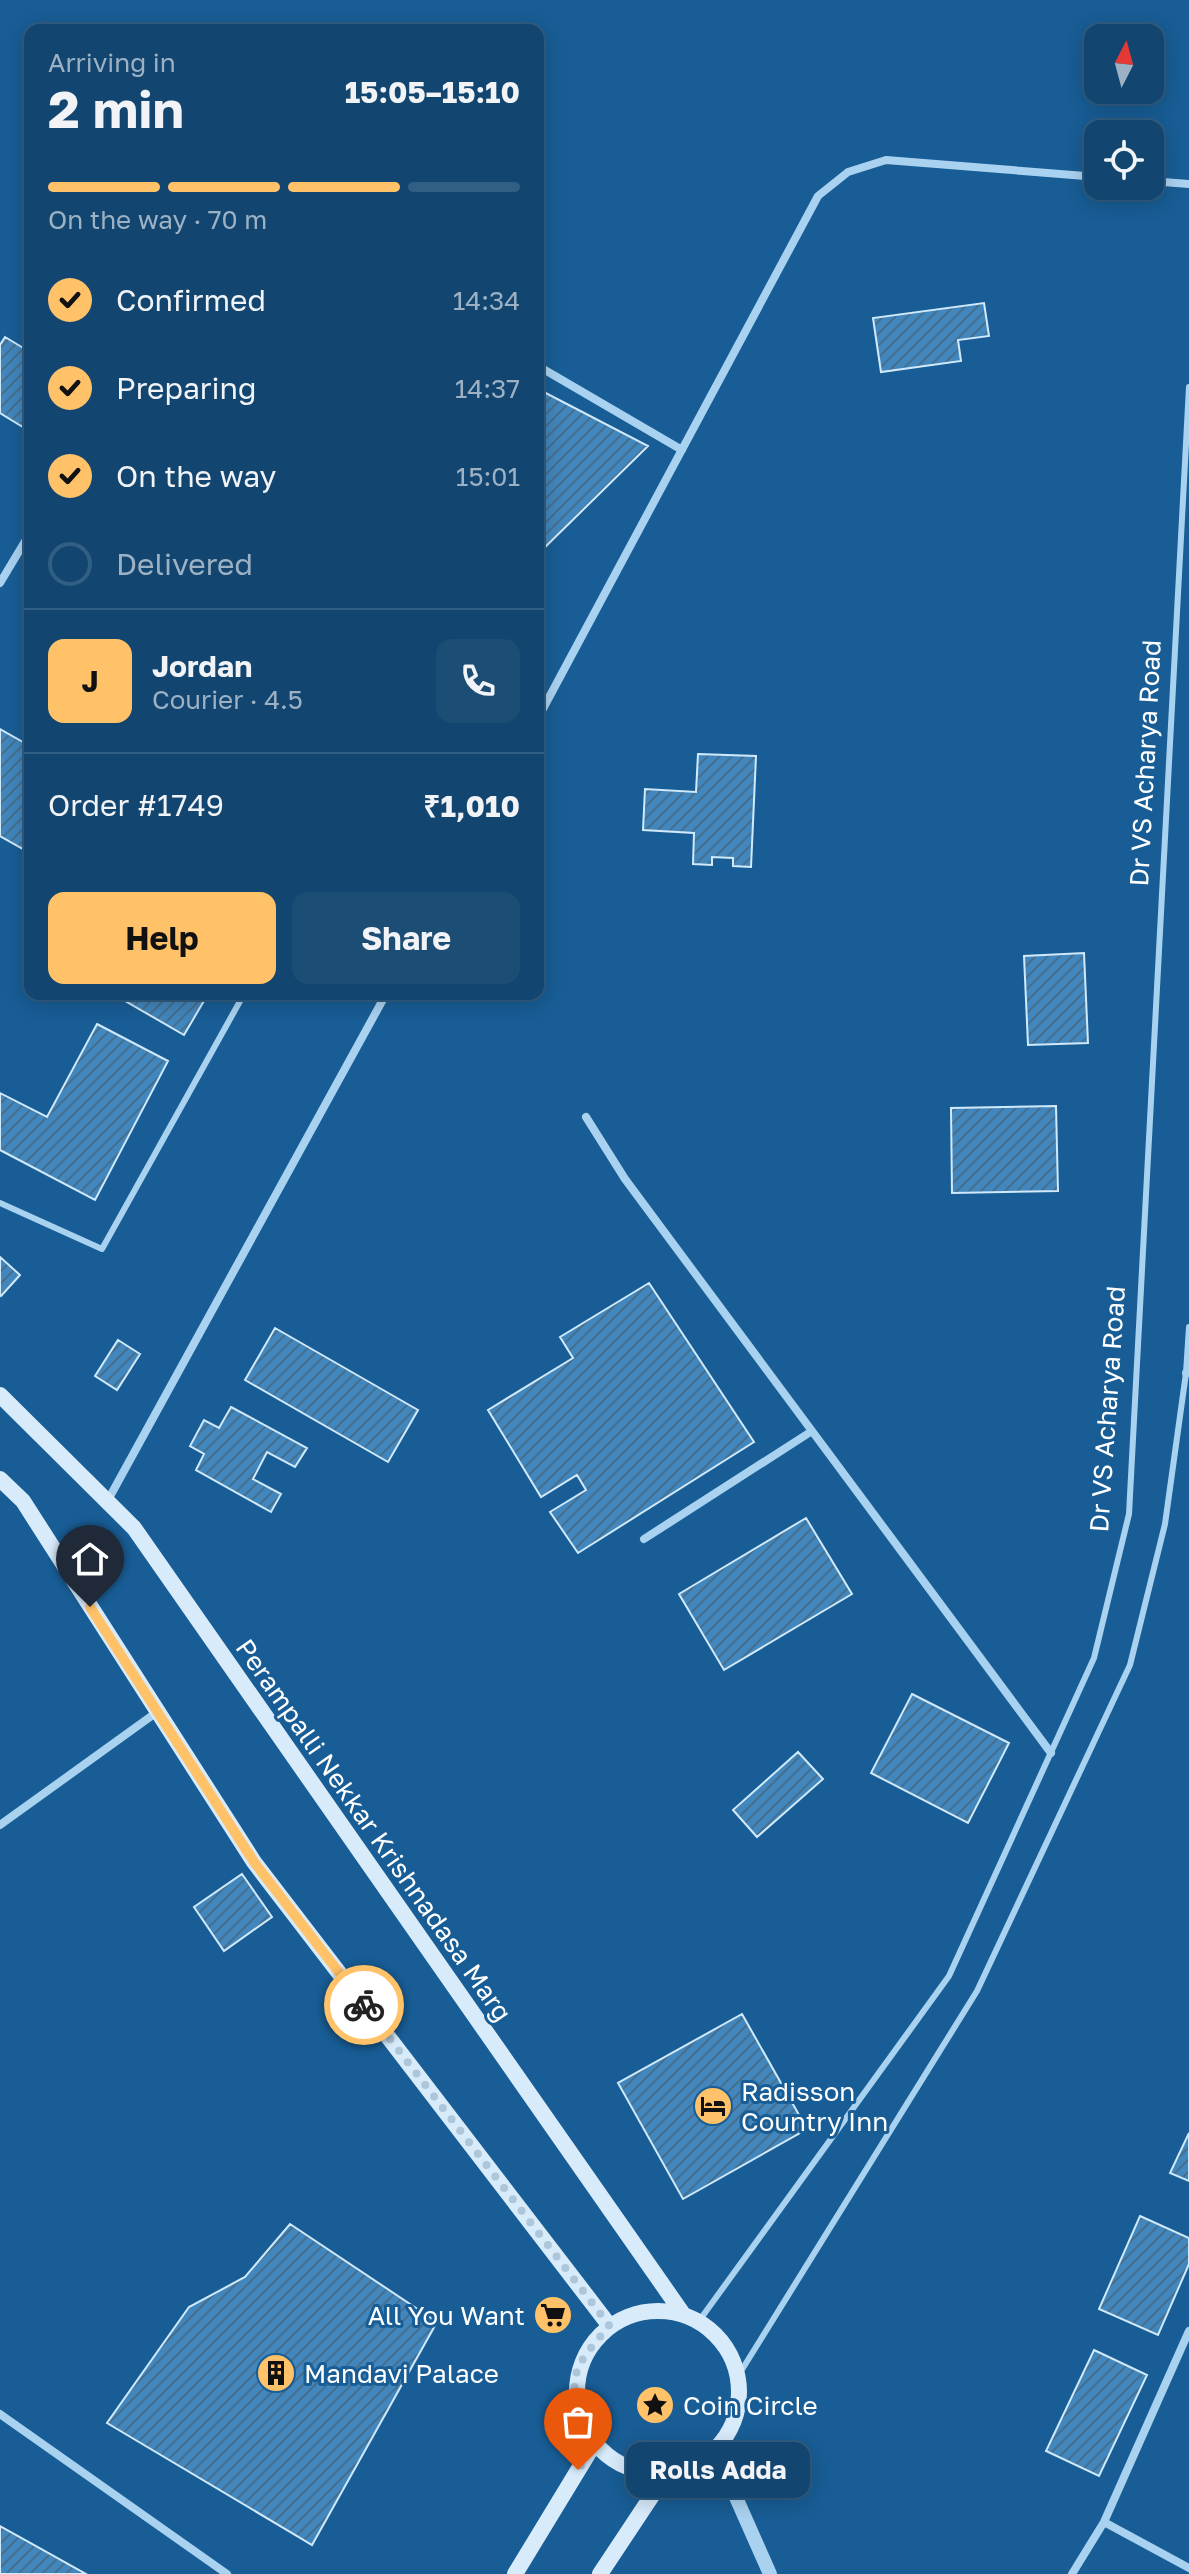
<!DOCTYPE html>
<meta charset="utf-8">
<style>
:root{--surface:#124670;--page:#1b4d75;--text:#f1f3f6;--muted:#9cb1c3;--line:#315e83;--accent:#ffc269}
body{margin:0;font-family:"Golos Text",sans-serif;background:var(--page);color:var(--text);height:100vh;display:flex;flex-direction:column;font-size:30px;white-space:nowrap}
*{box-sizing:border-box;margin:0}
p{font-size:26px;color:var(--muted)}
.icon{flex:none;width:44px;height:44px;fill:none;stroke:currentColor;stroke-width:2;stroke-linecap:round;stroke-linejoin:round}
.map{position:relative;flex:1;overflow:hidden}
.drawer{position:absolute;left:24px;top:24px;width:520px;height:976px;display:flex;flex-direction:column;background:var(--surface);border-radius:16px;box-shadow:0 4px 20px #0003,0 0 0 2px var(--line)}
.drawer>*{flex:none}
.needle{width:52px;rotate:6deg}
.tools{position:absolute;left:1084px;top:24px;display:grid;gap:16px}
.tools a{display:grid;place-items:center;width:80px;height:80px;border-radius:16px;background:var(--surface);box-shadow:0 4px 20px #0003,0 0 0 2px var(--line);font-size:40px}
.pin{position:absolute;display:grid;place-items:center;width:68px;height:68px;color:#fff;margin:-82px -34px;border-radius:50% 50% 50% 0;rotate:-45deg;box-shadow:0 0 8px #0007}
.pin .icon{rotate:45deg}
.courier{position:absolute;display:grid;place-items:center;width:80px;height:80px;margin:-40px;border:6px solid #ffc269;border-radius:50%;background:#fff;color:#222;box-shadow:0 2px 10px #0007}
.bubble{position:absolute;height:56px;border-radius:16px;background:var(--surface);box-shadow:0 4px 20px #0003,0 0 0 2px var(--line);font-size:26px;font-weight:700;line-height:56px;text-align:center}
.summary em{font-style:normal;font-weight:700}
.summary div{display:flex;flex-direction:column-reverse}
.summary{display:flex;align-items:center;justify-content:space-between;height:136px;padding:0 24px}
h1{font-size:52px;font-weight:700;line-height:60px}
.bar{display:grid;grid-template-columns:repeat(4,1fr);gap:12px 8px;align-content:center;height:96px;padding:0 24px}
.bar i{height:10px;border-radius:6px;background:var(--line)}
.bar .on{background:var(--accent)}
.bar p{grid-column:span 4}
.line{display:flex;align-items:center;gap:20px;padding:0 24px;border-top:2px solid var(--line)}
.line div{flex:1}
.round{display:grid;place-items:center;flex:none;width:84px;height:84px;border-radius:16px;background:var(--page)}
ol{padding:0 24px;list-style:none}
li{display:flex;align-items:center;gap:24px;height:88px}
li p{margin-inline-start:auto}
li .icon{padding:8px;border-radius:50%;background:var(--accent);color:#111;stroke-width:4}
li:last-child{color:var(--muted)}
li i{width:44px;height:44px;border:4px solid var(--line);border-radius:50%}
.button{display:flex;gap:16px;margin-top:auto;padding:16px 24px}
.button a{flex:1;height:92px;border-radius:16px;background:var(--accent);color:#111;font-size:32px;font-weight:700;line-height:92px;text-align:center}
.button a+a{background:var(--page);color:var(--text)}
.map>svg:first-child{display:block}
</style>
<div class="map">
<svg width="1189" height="2574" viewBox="0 0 1189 2574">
<defs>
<pattern id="building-hatch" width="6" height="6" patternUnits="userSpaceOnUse" patternTransform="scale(2)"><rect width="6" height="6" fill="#4186bc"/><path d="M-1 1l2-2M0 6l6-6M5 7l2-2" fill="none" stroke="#456f8f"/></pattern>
</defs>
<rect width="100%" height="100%" fill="#185d95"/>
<path fill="url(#building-hatch)" stroke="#d0e9fb" stroke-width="2" d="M984 303 989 336 958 340 961 361 881 372 873 318Z
M5 337 30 352V423L26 429 0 413V345Z
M538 389 648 446 538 554Z
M0 729 30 746V853L0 836Z
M698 754 756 756 751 867 733 866V858L712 857V865L693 864 694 833 643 830 645 789 696 792Z
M1084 953 1088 1043 1028 1045 1024 956Z
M113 994H208L184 1035Z
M97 1024 168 1061 95 1200 0 1150V1093L47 1117Z
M1056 1106 1058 1191 952 1193 951 1108Z
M0 1257 20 1275 1 1296 0 1295Z
M649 1283 754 1442 578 1553 550 1512 586 1490 577 1475 541 1497 488 1410 573 1358 560 1337Z
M275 1328 418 1410 388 1462 245 1380Z
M118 1340 140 1354 117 1390 95 1376Z
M231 1407 307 1448 295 1467 267 1452 253 1479 281 1494 271 1512 196 1470 204 1454 190 1446 204 1420 219 1428Z
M806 1518 852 1594 724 1670 679 1594Z
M912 1694 1009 1743 968 1823 871 1773Z
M798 1752 823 1779 757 1837 733 1810Z
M242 1874 272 1917 224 1951 194 1907Z
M742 2014 807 2129 683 2199 618 2083Z
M1189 2133V2181L1170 2173Z
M1140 2216 1189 2238V2264L1158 2335 1099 2309Z
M290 2224 437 2322 312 2545 107 2423 189 2307 245 2277Z
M1094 2350 1147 2375 1099 2476 1046 2451Z
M0 2526 86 2574H0Z"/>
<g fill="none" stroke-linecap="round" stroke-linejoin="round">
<path stroke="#a9d2f0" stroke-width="6" d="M0 1203 102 1249 244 994
M699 2321 949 1976 1094 1658 1129 1514 1189 387
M738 2376 977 1991 1130 1665 1165 1524 1186 1373 1189 1327"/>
<path stroke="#a9d2f0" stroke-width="8" d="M1150 181 1189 184
M538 366 682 450
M0 583 30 533
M538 718 818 196 848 172 886 160 1098 177
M586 1117 625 1179 1051 1753
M1186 1373H1189
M108 1500 386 994
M644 1539 812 1431
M0 1825 157 1712
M0 2414 227 2574
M1104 2522 1189 2568
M1072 2574 1104 2522 1189 2331"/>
<path stroke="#a9d2f0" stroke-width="14" d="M715 2450 770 2574"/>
<path stroke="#d8ebfb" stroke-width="16" d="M0 1395 134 1528 683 2314
M0 1479 23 1501 254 1862 609 2325
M577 2392a81 81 0 1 1 162 0a81 81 0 1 1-162 0Z
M515 2574 594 2444
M600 2574 667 2473"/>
</g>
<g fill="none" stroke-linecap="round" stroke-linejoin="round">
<path stroke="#aec6da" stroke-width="8" stroke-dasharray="0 14.4" d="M364 2005 609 2325C600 2338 586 2352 579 2366 567 2392 581 2422 594 2444L578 2470"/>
<path stroke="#ffc269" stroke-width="10" d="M90 1607 254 1862 364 2005"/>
</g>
<defs>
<symbol id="hotel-disc" viewBox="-11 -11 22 22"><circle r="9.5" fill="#ffc269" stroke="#185d95"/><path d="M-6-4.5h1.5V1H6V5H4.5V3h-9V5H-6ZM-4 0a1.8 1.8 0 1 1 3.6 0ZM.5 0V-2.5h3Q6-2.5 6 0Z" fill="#111"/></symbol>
<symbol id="supermarket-disc" viewBox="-11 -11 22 22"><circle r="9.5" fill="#ffc269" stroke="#185d95"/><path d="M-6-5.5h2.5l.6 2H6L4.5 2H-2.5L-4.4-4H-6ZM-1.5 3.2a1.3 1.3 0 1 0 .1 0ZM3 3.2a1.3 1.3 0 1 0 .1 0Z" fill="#111"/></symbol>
<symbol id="building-disc" viewBox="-11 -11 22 22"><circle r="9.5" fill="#ffc269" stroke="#185d95"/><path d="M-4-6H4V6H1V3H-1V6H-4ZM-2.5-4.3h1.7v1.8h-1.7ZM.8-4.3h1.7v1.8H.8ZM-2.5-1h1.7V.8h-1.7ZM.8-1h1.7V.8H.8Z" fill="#111"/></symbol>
<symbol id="sight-disc" viewBox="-11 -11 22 22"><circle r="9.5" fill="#ffc269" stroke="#185d95"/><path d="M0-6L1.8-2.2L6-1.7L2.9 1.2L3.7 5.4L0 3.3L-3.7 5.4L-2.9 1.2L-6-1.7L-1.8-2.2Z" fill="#111"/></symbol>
</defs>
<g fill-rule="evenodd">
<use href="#hotel-disc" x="691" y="2084" width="44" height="44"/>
<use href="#supermarket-disc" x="531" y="2293" width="44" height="44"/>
<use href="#building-disc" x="254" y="2351" width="44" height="44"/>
<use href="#sight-disc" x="633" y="2383" width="44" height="44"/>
</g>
<g text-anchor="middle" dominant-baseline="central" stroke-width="6" stroke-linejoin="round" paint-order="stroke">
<g font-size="26" fill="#fff" stroke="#185d95">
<text transform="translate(1145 763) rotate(-87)">Dr VS Acharya Road</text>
<text transform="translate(1107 1409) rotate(-86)">Dr VS Acharya Road</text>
<text transform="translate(374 1830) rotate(55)">Perampalli Nekkar Krishnadasa Marg</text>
</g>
<g font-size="26" fill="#fff" stroke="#185d95" text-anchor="start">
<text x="741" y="2091">Radisson<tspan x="741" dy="30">Country Inn</tspan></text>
<text x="525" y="2315" text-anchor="end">All You Want</text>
<text x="304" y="2373">Mandavi Palace</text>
<text x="683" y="2405">Coin Circle</text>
</g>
</g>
</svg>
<div class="tools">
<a><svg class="needle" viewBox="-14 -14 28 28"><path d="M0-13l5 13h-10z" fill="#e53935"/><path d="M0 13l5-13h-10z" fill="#9cb1c3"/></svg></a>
<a><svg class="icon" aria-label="locate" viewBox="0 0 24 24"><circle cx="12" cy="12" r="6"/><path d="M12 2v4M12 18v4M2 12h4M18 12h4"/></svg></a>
</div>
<div class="pin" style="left:578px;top:2470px;background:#ea580c"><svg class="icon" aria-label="bag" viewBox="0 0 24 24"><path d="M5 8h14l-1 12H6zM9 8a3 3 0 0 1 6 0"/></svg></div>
<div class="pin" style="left:90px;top:1607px;background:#1f2937"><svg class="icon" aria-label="home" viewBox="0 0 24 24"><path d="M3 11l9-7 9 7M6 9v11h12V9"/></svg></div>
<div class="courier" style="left:364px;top:2005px"><svg class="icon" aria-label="bike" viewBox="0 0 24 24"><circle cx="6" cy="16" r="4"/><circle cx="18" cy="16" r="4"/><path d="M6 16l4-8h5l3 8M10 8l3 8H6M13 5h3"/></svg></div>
<div class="bubble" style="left:626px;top:2442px;width:184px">Rolls Adda</div>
<section class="drawer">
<div class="summary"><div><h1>2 min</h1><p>Arriving in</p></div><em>15:05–15:10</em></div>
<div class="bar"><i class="on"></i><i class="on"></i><i class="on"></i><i></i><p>On the way · 70 m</p></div>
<ol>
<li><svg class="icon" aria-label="check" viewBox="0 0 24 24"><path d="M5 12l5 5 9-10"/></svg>Confirmed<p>14:34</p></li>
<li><svg class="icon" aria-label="check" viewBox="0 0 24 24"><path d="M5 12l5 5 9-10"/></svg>Preparing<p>14:37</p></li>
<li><svg class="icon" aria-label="check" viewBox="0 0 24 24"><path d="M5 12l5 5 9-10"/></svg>On the way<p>15:01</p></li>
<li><i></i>Delivered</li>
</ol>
<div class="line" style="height:144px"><b class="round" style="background:var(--accent);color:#111">J</b><div><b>Jordan</b><p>Courier · 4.5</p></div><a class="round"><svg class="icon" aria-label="phone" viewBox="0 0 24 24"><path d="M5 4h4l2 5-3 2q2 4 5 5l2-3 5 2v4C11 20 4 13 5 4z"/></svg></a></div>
<div class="line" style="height:104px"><div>Order #1749</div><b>₹1,010</b></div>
<div class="button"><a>Help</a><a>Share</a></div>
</section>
</div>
